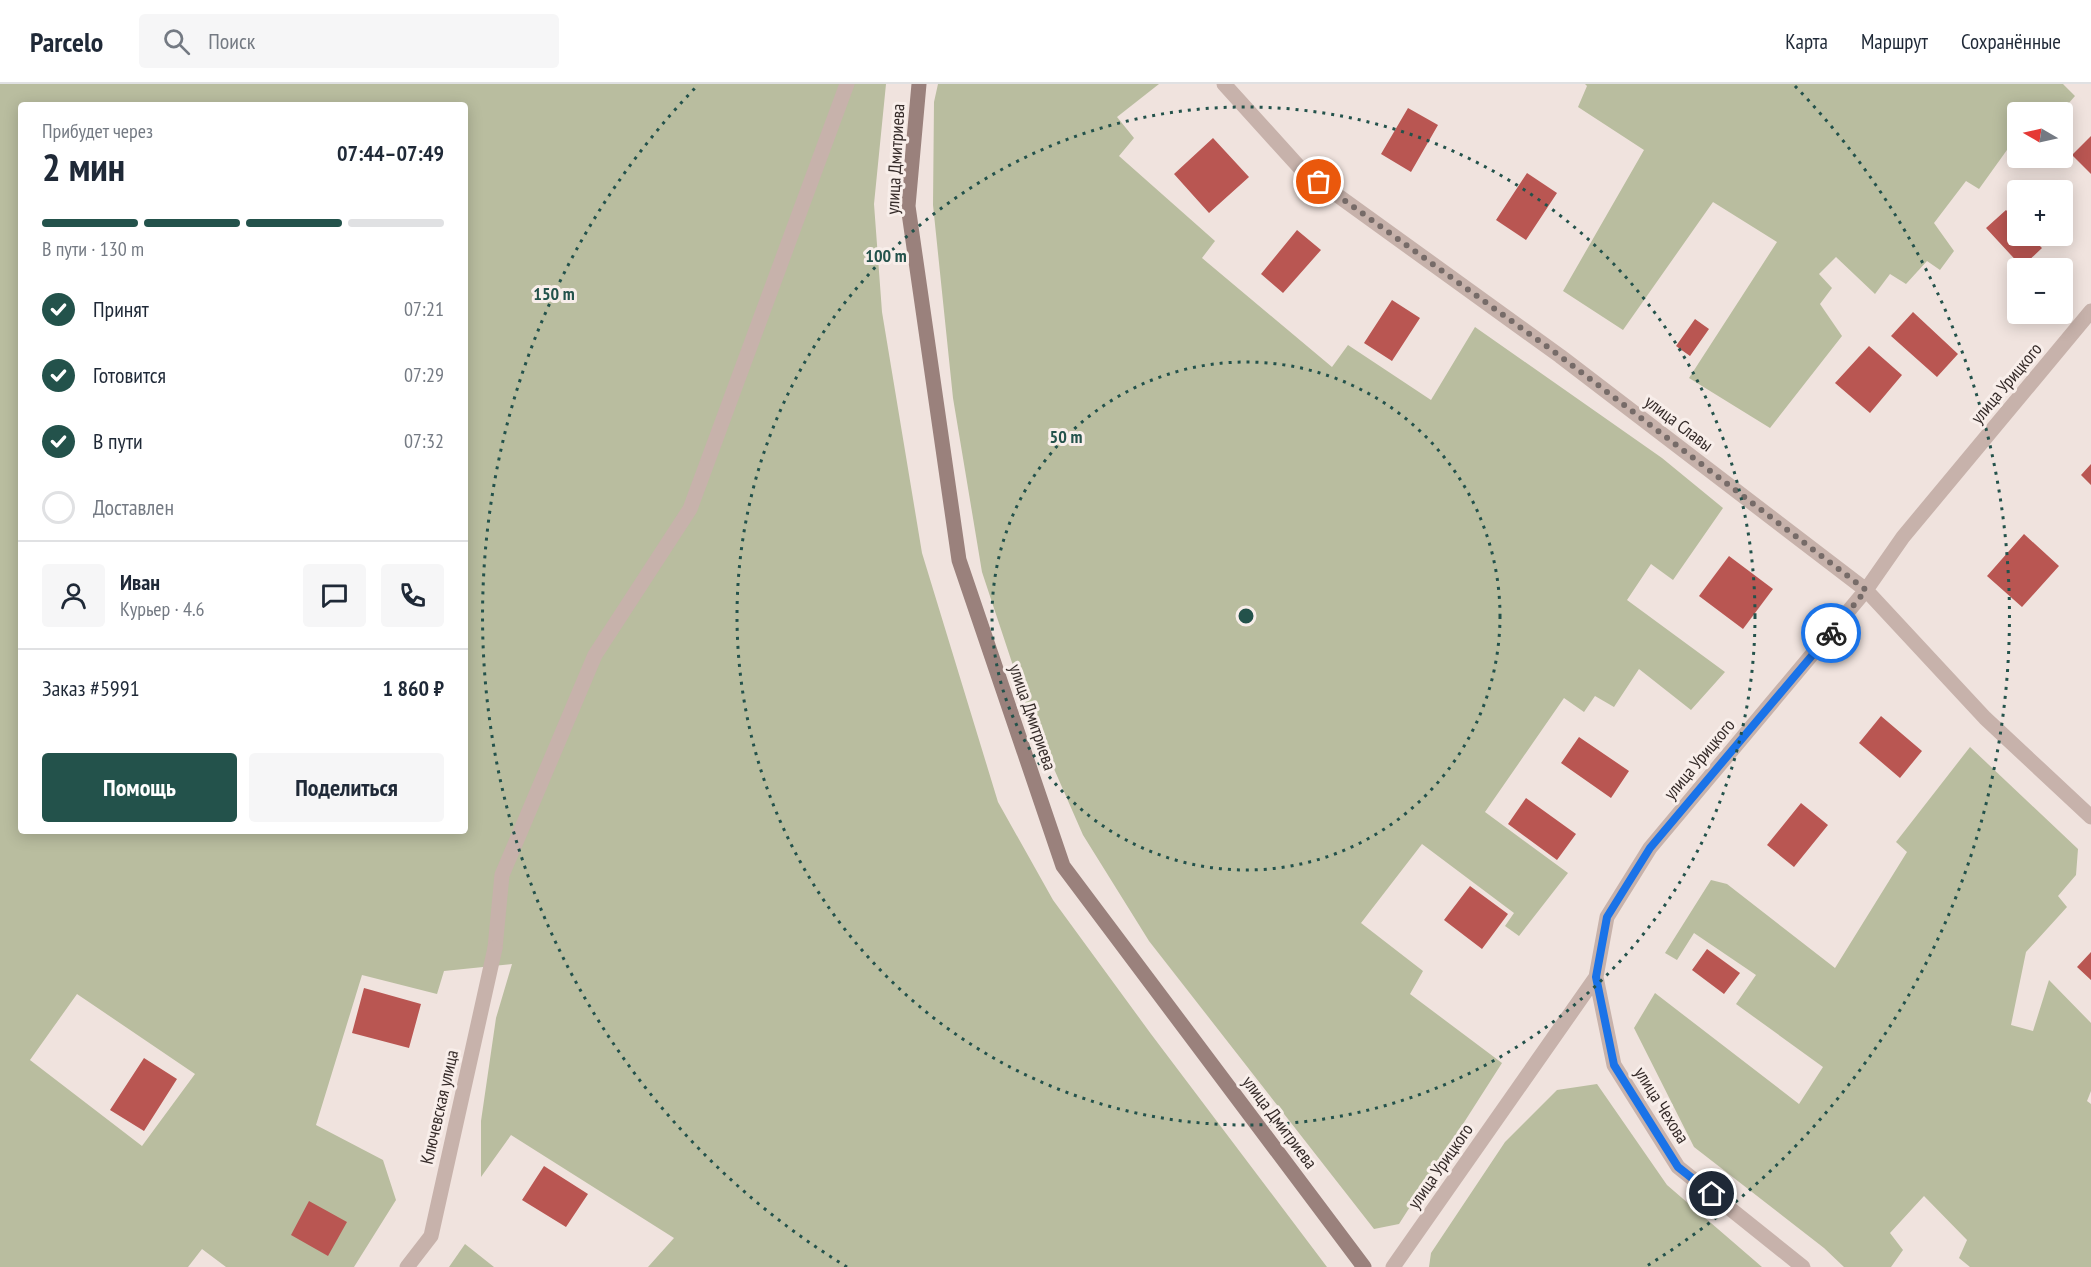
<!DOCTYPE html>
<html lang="ru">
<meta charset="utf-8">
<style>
:root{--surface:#fff;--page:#f6f6f7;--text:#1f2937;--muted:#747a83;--line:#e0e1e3;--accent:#23524b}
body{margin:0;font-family:"PT Sans Narrow",sans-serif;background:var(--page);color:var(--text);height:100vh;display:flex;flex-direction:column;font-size:22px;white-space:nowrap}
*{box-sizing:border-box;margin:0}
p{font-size:20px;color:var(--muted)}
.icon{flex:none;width:33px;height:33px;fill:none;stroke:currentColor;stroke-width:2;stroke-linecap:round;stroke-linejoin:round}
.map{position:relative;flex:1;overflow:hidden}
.panel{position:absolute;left:18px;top:18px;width:450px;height:732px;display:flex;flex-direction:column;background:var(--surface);border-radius:6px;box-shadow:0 3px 15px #0003}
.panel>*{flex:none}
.needle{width:39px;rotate:279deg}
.fabs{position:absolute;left:2007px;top:18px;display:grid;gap:12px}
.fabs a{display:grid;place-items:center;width:66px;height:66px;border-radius:6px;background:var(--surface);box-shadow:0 3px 15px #0003;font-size:30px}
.pin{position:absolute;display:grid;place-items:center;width:51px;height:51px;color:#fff;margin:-26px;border:3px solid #fff;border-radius:50%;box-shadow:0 2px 6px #0007}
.courier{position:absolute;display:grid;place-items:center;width:60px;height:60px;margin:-30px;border:4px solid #1a73e8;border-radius:50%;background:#fff;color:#222;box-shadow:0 2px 8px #0007}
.head em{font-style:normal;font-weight:700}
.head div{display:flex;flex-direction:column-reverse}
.head{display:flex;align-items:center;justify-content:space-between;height:102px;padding:0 24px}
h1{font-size:39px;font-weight:700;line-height:45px}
.bar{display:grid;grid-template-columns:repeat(4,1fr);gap:9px 6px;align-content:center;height:72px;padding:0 24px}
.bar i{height:8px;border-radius:4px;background:var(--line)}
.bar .on{background:var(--accent)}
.bar p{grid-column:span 4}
.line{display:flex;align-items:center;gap:15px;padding:0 24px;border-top:2px solid var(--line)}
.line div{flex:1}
.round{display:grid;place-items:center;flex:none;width:63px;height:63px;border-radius:6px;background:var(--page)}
ol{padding:0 24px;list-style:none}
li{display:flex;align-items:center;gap:18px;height:66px}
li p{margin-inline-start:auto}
li .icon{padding:6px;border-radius:50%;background:var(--accent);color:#fff;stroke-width:4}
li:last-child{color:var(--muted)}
li i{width:33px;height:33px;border:3px solid var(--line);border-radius:50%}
.button{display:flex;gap:12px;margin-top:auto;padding:12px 24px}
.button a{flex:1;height:69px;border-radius:6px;background:var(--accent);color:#fff;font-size:24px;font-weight:700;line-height:69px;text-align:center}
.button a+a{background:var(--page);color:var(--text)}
header{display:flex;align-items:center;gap:36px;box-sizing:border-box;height:84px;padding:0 30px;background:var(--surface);border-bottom:2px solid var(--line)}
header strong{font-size:28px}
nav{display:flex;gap:33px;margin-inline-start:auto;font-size:21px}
.search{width:420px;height:54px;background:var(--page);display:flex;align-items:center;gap:15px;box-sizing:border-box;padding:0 21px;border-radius:6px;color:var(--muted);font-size:22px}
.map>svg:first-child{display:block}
</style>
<header>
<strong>Parcelo</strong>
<div class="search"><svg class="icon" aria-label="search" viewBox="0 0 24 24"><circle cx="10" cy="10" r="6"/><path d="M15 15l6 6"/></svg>Поиск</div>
<nav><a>Карта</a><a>Маршрут</a><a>Сохранённые</a></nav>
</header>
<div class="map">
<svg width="2091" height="1183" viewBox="0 0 2091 1183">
<rect width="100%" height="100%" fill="#f0e3de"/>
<path fill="#b9bd9f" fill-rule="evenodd" d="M0 0H886L874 120 882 228 922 469 998 718 1053 816 1151 950 1327 1183H648L674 1154 511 1051 481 1093V1037L496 934 512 880 444 887 437 910 362 891 316 1041 383 1076 396 1116 354 1183H226L202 1165 188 1183H0ZM21 21H465V747H21ZM77 910 195 990 142 1062 30 976Z
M938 0H1159L1117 33 1134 54 1119 72 1215 157 1202 174 1332 283 1348 261 1431 316 1475 243 1662 374 1723 424 1673 496 1651 480 1627 516 1725 588 1691 626 1639 585 1614 623 1595 612 1584 628 1564 614 1485 728 1568 789 1519 852 1505 842 1514 829 1422 760 1361 839 1423 887 1410 910 1502 979 1399 1140 1374 1145 1149 857 1083 751 1026 621 982 488 953 314 933 121 934 18Z
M1585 0H2063L2075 12 2061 28H2018L2017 52 1979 105 1966 97 1934 139 1954 167 1940 186 1927 177 1906 200 1890 190 1875 210 1836 173 1819 190 1832 204 1820 220 1842 252 1770 344 1689 294 1777 158 1713 118 1623 246 1563 207 1644 66 1578 23 1587 2Z
M1970 663 2078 765 2076 791 2058 812 2067 823 2026 868 2011 941 2033 947 2049 896 2091 939V1007L2087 1017 2091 1020V1183H1970L1959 1174 1967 1156 1924 1112 1890 1149 1903 1166 1891 1183H1844L1824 1164 1694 1063 1634 944 1655 909 1799 1020 1823 983 1736 920 1756 891 1694 849 1677 876 1665 869 1711 796 1727 800 1835 884 1907 768 1896 758Z
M1597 1000 1667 1101 1762 1183H1429L1431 1169 1505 1058 1557 1006Z
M465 1160 494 1183H449Z"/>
<path fill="#b95652" d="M1408 24 1438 41 1411 88 1381 70Z
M2091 52V90L2072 71Z
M1213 54 1249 93 1209 129 1174 90Z
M1527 89 1557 109 1526 156 1496 136Z
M2006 126 2018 138V152H2030L2042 164 2022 183 1986 144Z
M1297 146 1321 166 1283 209 1261 190Z
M1392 216 1420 234 1392 277 1364 259Z
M1913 228 1958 270 1937 293 1891 252Z
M1695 235 1709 245 1690 272 1676 262Z
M1869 262 1902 291 1870 329 1835 299Z
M2091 380V401L2081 391Z
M2024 450 2059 482 2022 523 1987 492Z
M1729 472 1773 505 1743 545 1699 512Z
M1881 632 1922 667 1900 694 1859 659Z
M1579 653 1629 687 1611 714 1561 679Z
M1526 714 1576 750 1557 776 1508 740Z
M1801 719 1828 741 1794 783 1767 761Z
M1470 802 1508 830 1482 865 1444 836Z
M1707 865 1740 889 1724 910 1692 886Z
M2091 868V896L2077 883Z
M364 904 421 920 409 964 352 949Z
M144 974 177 995 144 1047 110 1026Z
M544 1082 588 1110 566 1143 522 1116Z
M309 1117 347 1138 328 1172 291 1151Z"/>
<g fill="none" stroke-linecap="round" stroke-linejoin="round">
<path stroke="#c7b2ab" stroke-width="15" d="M495 864 502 791 595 571 690 425 847 0"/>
<path stroke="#c7b2ab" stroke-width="15" d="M1224 0 1301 85 1560 272 1866 506 1985 634 2091 733
M1596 893 1614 981 1678 1083 1803 1183
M407 1183 431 1152 495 864
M1393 1183 1596 893 1607 833 1650 764 1866 506 1903 453 2091 227"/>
<path stroke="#9a817c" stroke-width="15" d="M919 0 908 122 959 476 1063 782 1364 1183"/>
</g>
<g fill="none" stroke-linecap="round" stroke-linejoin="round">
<path stroke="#766b68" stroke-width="6" stroke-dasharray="0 10.8" d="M1319 98 1560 272 1866 506 1831 549"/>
<path stroke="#1a73e8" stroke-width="8" d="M1712 1110 1678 1083 1614 981 1596 893 1607 833 1650 764 1831 549"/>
</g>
<g fill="none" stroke="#23524b" stroke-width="3" stroke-dasharray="3 6">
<circle cx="1246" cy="532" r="254"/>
<circle cx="1246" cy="532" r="509"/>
<path d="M847 1183A763 763 0 0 1 697 2M1795 2A763 763 0 0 1 1645 1183"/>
</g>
<g text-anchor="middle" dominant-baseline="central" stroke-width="6" stroke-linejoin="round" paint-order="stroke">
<g font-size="18" fill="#352b29" stroke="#f8eeea">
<text transform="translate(895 75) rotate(-87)">улица Дмитриева</text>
<text transform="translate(2006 299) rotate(-50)">улица Урицкого</text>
<text transform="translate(1679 339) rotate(37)">улица Славы</text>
<text transform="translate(1033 633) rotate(71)">улица Дмитриева</text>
<text transform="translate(1699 675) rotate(-50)">улица Урицкого</text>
<text transform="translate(1662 1021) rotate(58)">улица Чехова</text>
<text transform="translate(439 1023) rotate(-77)">Ключевская улица</text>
<text transform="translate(1280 1038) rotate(53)">улица Дмитриева</text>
<text transform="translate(1440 1082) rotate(-55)">улица Урицкого</text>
</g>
</g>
<circle cx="1246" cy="532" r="9" fill="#23524b" stroke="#f8eeea" stroke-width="3"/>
<g font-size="18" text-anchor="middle" font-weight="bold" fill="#23524b" stroke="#f8eeea" stroke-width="6" stroke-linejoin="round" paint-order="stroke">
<text x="886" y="178">100 m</text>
<text x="554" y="216">150 m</text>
<text x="1066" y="359">50 m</text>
</g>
</svg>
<div class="fabs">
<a><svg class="needle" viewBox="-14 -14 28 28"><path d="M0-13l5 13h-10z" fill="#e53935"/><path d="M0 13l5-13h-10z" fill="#747a83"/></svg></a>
<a>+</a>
<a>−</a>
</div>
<div class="pin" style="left:1319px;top:98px;background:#ea580c"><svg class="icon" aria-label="bag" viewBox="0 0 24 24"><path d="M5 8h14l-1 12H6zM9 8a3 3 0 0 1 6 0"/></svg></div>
<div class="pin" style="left:1712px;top:1110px;background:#1f2937"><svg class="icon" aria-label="home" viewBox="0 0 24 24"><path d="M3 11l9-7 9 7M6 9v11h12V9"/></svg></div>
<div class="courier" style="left:1831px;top:549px"><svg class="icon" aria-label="bike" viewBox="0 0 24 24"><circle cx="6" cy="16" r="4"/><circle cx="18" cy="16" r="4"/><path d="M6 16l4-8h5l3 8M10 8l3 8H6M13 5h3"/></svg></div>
<section class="panel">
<div class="head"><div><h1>2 мин</h1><p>Прибудет через</p></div><em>07:44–07:49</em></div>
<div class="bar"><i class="on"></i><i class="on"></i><i class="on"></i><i></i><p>В пути · 130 m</p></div>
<ol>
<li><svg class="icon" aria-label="check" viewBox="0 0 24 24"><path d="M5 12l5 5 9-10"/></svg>Принят<p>07:21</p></li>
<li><svg class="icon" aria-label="check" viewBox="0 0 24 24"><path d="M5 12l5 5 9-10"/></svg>Готовится<p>07:29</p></li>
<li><svg class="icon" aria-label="check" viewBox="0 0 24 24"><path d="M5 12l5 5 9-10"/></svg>В пути<p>07:32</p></li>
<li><i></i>Доставлен</li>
</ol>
<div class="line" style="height:108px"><a class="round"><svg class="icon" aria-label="person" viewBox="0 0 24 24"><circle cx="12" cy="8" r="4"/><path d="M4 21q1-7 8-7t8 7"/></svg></a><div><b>Иван</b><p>Курьер · 4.6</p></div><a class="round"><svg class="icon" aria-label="chat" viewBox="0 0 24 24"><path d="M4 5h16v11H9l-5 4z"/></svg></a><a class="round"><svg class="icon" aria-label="phone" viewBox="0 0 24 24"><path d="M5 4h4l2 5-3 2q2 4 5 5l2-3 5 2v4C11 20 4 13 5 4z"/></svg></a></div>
<div class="line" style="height:78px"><div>Заказ #5991</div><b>1 860 ₽</b></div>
<div class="button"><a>Помощь</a><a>Поделиться</a></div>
</section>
</div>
